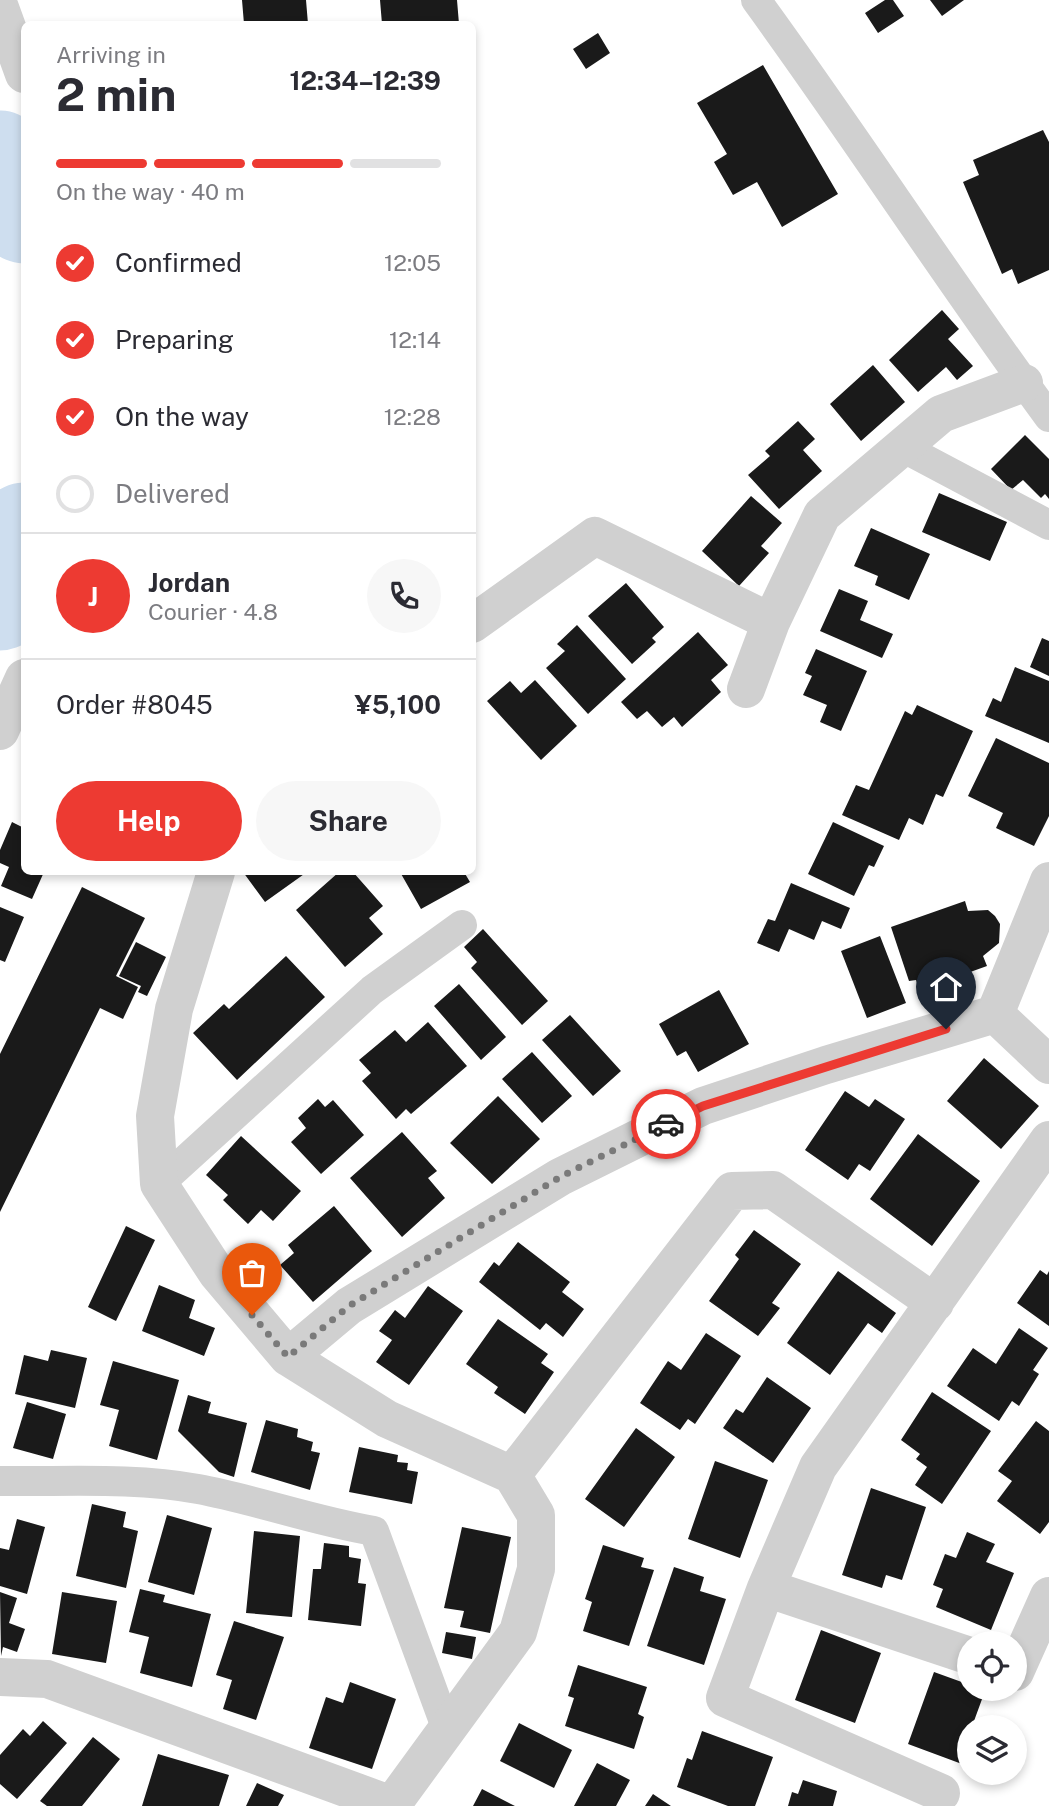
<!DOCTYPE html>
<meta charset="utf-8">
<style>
:root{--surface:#fff;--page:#f7f7f7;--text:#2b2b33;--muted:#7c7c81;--line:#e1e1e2;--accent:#ed3a32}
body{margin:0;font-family:"Public Sans",sans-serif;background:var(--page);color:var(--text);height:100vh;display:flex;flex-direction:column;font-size:26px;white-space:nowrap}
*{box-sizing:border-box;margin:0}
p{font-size:23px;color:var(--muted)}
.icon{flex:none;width:38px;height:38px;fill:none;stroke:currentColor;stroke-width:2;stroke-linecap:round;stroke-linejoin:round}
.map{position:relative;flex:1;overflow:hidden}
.drawer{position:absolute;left:21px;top:21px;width:455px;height:854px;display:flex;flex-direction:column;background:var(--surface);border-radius:10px;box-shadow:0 4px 10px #0003}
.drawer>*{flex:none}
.controls{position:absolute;left:957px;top:1631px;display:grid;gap:14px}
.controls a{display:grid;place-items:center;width:70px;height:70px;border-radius:50%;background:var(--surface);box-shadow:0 4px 10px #0003;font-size:35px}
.pin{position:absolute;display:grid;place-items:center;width:60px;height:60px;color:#fff;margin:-72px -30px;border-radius:50% 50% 50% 0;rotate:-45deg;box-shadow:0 0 7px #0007}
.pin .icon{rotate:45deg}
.courier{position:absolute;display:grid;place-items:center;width:70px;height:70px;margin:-35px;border:5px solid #ed3a32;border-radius:50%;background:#fff;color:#222;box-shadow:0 2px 9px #0007}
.summary em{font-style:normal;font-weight:700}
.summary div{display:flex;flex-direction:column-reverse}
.summary{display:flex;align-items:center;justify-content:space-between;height:119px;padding:0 35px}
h1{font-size:46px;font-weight:700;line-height:52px}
.bar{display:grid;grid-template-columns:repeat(4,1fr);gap:10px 7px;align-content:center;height:84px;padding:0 35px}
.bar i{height:9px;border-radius:5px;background:var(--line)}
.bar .selected{background:var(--accent)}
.bar p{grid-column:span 4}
.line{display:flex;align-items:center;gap:18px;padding:0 35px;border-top:2px solid var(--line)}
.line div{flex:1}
.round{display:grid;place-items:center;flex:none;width:74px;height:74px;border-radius:37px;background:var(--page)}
ol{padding:0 35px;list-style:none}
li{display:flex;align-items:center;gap:21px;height:77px}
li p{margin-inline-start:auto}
li .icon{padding:7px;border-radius:50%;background:var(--accent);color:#fff;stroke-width:4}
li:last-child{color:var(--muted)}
li i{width:38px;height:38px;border:4px solid var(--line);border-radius:50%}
.action{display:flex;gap:14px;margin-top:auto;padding:14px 35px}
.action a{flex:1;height:80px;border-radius:42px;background:var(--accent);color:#fff;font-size:28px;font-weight:700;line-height:80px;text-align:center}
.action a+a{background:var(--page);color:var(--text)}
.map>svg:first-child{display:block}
</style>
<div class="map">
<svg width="1049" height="1806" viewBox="0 0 1049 1806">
<rect width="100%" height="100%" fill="#fff"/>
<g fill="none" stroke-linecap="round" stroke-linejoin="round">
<path stroke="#cedeef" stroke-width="91" d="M0 156 24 218
M0 605 9 585 24 528"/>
</g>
<path fill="#1a1a1a" d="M242 0H306L308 24H244Z
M380 0H457L459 24H382Z
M885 0H893L904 16 878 33 865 13Z
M930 0H964L942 16Z
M598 33 610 53 586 69 573 49Z
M763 65 838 194 782 227 757 182 733 195 714 162 727 154 697 103Z
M1043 130 1049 142V270L1018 284 1012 269 1002 274 963 182 979 175 973 160Z
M942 310 959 329 948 339 973 366 957 380 946 367 918 392 889 360Z
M873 365 905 402 861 441 830 404Z
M798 421 815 439 803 450 822 471 779 509 748 475 770 456 765 451Z
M1025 435 1049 459V499L1045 494 1041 498 1023 480 1011 490 991 469Z
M939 493 1007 522 990 561 922 532Z
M751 496 782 523 761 546 769 553 739 586 702 551Z
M871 528 930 554 909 600 875 585 878 576 854 566Z
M626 583 664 627 652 638 656 642 632 664 588 616Z
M839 589 868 601 860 620 893 634 882 658 820 631Z
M577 625 626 679 588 714 546 668 565 651 557 644Z
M698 632 728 665 711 680 721 692 682 727 674 717 662 727 647 711 637 719 621 702Z
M1042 638 1049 641V676L1030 667Z
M816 649 867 671 841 731 820 722 827 705 803 695 812 676 805 673Z
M1015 667 1049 681V743L985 716 993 698 1001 702Z
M535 680 577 726 541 760 487 701 510 681 521 693Z
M917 705 973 731 943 797 936 794 923 825 909 818 899 840 842 815 856 785 869 790 905 711 912 715Z
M996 738 1049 763V816L1034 846 996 828 1003 813 968 796Z
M12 822 24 828V872H44L32 899 1 886 9 867 0 863V850Z
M833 822 884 846 874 867 869 865 854 896 808 874Z
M243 872H307L265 902Z
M339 872H353L383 906 369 918 383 934 345 967 296 910Z
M400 872H464L470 882 421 909Z
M791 883 850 908 841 929 822 921 814 940 789 929 779 952 757 943 768 919 775 921Z
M82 887 145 918 116 976 138 987 123 1019 100 1008 0 1212V1054Z
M965 901 968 911 988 910 995 916 1000 924 999 943 983 956 987 966 920 990 916 980 909 981 891 927Z
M0 907 24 917 5 962 0 960Z
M483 929 548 1001 522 1025 471 968 477 962 464 947Z
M880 936 906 1003 867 1018 841 951Z
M136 942 166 957 147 996 138 992 141 986 119 976Z
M286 956 325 997 237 1080 193 1033 224 1004 229 1009Z
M459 984 506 1037 481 1060 434 1006Z
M719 990 749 1044 698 1072 686 1051 677 1056 659 1024Z
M570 1015 621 1071 593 1096 542 1040Z
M428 1022 467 1066 411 1114 406 1109 396 1119 362 1081 371 1073 359 1060 395 1030 406 1042Z
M532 1052 572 1096 542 1123 502 1079Z
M984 1058 1039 1106 1001 1149 947 1101Z
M845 1091 869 1107 875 1099 905 1119 870 1171 859 1164 848 1180 805 1150Z
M498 1096 540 1139 492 1184 450 1143Z
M318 1099 325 1107 333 1100 364 1135 321 1174 291 1142 306 1128 298 1118Z
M402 1132 437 1171 428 1178 445 1198 402 1237 350 1178Z
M918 1134 980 1181 932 1246 870 1199Z
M241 1136 301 1191 273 1221 261 1210 248 1224 223 1200 228 1195 206 1175Z
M334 1206 372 1251 313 1302 280 1265 294 1253 288 1245Z
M126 1226 155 1240 116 1321 88 1307Z
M754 1230 801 1264 772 1303 780 1308 758 1336 709 1301 739 1259 735 1255Z
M518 1242 570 1282 562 1292 584 1309 563 1337 546 1323 540 1330 479 1282 494 1262 499 1266Z
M1040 1270 1047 1275 1049 1271V1326L1017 1303Z
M838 1271 896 1313 882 1333 868 1323 830 1375 787 1343Z
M159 1285 195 1300 189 1318 215 1328 204 1356 142 1331Z
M428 1286 463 1311 409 1385 376 1362 392 1340 379 1331 395 1310 405 1318Z
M498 1319 548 1354 541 1363 554 1372 525 1414 494 1393 498 1387 466 1364Z
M1019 1328 1048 1348 1033 1370 1039 1374 1019 1406 1012 1401 999 1421 947 1386 973 1348 996 1364Z
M706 1333 741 1356 695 1424 688 1419 680 1430 640 1403 668 1361 681 1370Z
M51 1350 87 1358 75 1408 15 1394 24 1355 48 1361Z
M113 1361 179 1380 157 1460 109 1446 119 1410 100 1405Z
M767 1377 811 1408 773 1463 723 1428 736 1409 743 1413Z
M932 1392 991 1431 942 1504 915 1485 927 1467 916 1459 920 1454 901 1440Z
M188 1395 211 1402 208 1413 247 1423 234 1477 219 1472 178 1431Z
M27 1402 66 1414 53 1459 13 1448Z
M266 1420 298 1429 297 1437 313 1442 311 1451 320 1453 310 1490 251 1472Z
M1036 1421 1049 1431V1522L1040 1534 997 1501 1012 1481 998 1471Z
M636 1428 675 1457 624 1527 585 1499Z
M359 1447 398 1455 397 1462 408 1463 407 1470 418 1472 412 1504 349 1492Z
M715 1461 768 1480 740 1558 688 1539Z
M871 1488 926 1507 902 1580 886 1575 882 1588 842 1575Z
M92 1504 126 1512 123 1527 138 1531 126 1588 76 1576Z
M167 1515 212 1528 194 1595 148 1582Z
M17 1519 45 1527 27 1594 0 1586V1548L9 1550Z
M462 1527 511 1537 490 1633 460 1627 464 1611 444 1608Z
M254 1531 300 1536 292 1617 246 1613Z
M967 1532 995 1544 986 1562 1014 1573 991 1630 936 1607 943 1589 933 1585 945 1554 956 1558Z
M324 1543 349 1546V1557L361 1559 358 1583 366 1584 361 1626 308 1620 313 1569H321Z
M603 1545 644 1558 641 1567 654 1570 629 1646 583 1631 592 1602 585 1599Z
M674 1567 704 1577 700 1591 726 1599 704 1665 647 1646Z
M140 1589 165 1595 163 1602 211 1614 192 1687 140 1673 149 1637 129 1632Z
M0 1592 17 1598 9 1623 25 1629 17 1652 3 1647 1 1656Z
M62 1592 117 1601 106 1663 52 1654Z
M234 1621 284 1637 256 1720 223 1709 232 1680 216 1675Z
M821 1630 881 1653 855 1723 795 1700Z
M446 1632 476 1637 472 1659 442 1653Z
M578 1665 647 1687 638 1714 644 1717 634 1749 565 1726 574 1698 568 1696Z
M934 1672 970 1685V1689L985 1691 974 1721 990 1727H970V1767L908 1744Z
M350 1682 396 1699 372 1769 309 1748 326 1697 343 1703Z
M43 1721 67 1743 17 1799 0 1784V1755L23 1729 30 1736Z
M519 1723 572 1750 554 1788 500 1761Z
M702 1731 773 1757 755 1806H728L677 1787 687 1758 692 1760Z
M93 1737 120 1759 82 1806H47L40 1801Z
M158 1754 229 1775 219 1806H142Z
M597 1763 630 1780 616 1806H574Z
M803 1780 837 1791 833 1806H788L792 1792 798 1794Z
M257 1783 284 1795 278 1806H246Z
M482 1789 515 1806H473Z
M653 1794 671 1806H645Z"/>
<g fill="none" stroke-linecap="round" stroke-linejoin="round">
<path stroke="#d0d0d0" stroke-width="30" d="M756 0C856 137 948 280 1049 417
M902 447 1049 525
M159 1184 372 990 462 925
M0 1481C65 1482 133 1477 198 1489 257 1500 314 1521 374 1531L446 1727"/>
<path stroke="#d0d0d0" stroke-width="38" d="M0 8 24 74
M472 624 595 536 771 622
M746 689 771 622 822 515 941 414 1024 383
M0 731 24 678
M216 872 174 1009 155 1116 159 1184 217 1273 288 1357
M995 1014 1049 1065
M512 1475 387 1419 288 1357 349 1306 560 1177 703 1106 826 1065 995 1014 1049 881
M766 1588 970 1656
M1015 1672 1049 1596
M0 1677 47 1679 392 1805
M941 1793 725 1698 766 1588 818 1467 1049 1140
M391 1806 518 1632 536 1569V1515L512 1475 732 1191 773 1190 935 1303"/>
</g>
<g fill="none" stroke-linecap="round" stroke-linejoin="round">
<path stroke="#7a7a7a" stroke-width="7" stroke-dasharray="0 12.6" d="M252 1315 288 1357 349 1306 560 1177 666 1124"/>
<path stroke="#ed3a32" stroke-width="9" d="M666 1124 703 1106 946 1029"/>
</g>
</svg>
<div class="controls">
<a><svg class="icon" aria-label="locate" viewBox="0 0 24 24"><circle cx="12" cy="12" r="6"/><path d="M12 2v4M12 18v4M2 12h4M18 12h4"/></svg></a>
<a><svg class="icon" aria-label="layers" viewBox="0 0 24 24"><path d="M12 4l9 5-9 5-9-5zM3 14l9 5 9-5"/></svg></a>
</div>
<div class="pin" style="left:252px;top:1315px;background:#ea580c"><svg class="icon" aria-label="bag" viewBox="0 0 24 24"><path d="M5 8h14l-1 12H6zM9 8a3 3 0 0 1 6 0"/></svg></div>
<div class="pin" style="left:946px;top:1029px;background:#1f2937"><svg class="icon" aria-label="home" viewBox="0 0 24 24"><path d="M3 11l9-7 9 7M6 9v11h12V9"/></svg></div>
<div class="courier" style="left:666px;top:1124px"><svg class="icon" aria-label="car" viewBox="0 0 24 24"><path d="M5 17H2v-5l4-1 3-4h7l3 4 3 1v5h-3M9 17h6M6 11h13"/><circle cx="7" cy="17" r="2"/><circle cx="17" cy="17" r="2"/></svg></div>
<section class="drawer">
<div class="summary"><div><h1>2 min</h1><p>Arriving in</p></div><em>12:34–12:39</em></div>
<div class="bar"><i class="selected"></i><i class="selected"></i><i class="selected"></i><i></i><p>On the way · 40 m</p></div>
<ol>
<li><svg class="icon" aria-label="check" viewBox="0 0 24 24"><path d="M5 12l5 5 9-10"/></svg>Confirmed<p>12:05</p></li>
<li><svg class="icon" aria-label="check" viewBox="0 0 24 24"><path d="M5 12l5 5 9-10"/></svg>Preparing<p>12:14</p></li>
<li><svg class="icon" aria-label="check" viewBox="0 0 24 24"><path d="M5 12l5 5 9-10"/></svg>On the way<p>12:28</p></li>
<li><i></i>Delivered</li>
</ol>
<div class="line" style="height:126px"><b class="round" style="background:var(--accent);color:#fff">J</b><div><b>Jordan</b><p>Courier · 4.8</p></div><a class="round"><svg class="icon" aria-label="phone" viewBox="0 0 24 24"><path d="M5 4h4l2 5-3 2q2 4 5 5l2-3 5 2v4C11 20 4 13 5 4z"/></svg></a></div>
<div class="line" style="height:91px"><div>Order #8045</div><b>¥5,100</b></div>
<div class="action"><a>Help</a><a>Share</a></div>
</section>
</div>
